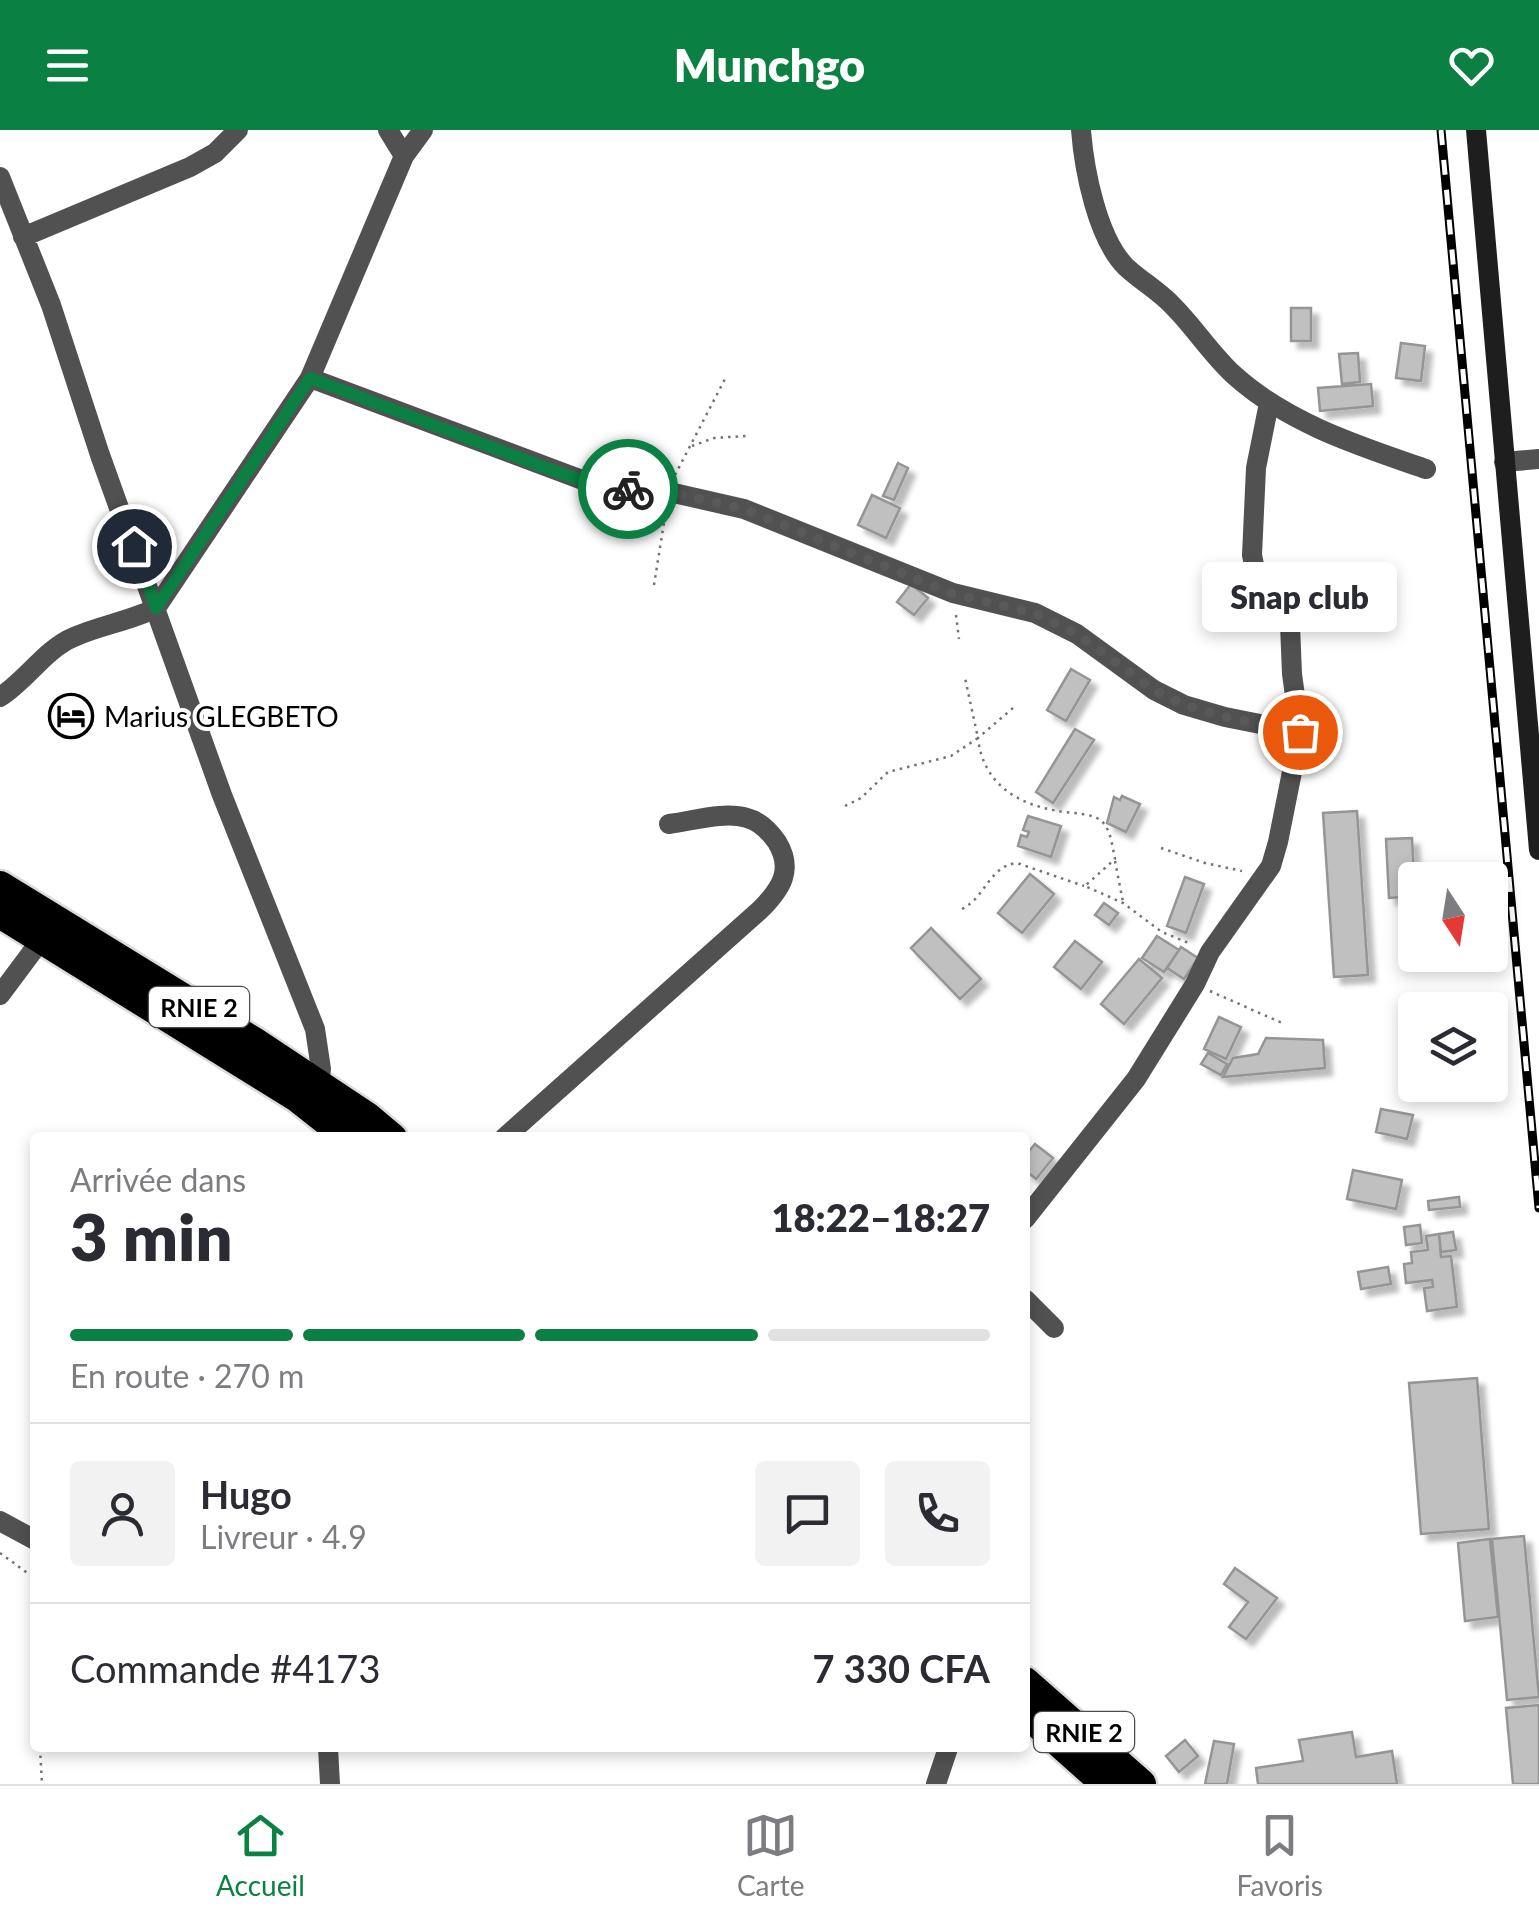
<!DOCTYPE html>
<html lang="fr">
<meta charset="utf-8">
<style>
:root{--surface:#fff;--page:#f2f2f3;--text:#2b2b33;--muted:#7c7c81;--line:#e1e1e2;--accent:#0b8043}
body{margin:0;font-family:Lato,sans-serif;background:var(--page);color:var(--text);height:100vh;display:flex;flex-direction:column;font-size:38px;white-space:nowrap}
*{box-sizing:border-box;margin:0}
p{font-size:32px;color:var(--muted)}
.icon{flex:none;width:55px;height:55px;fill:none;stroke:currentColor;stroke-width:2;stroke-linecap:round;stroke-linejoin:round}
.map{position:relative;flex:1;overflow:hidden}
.sheet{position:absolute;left:30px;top:1002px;width:1000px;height:620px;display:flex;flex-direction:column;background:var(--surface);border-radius:10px;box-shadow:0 5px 15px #0003}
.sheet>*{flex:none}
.needle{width:65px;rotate:168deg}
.fabs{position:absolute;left:1398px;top:732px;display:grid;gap:20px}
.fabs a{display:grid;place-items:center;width:110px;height:110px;border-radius:10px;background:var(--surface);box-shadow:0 5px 15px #0003;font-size:50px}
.pin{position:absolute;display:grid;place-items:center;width:85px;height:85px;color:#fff;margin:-42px;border:5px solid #fff;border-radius:50%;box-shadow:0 2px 10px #0007}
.courier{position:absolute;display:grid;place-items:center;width:100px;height:100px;margin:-50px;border:8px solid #0b8043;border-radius:50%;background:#fff;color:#222;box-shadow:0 2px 12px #0007}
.bubble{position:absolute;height:70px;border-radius:10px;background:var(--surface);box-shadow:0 5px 15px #0003;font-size:32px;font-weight:800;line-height:70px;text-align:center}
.headline em{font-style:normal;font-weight:800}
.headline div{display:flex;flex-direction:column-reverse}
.headline{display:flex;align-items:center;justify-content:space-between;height:170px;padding:0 40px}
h1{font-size:65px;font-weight:800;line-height:75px}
.bar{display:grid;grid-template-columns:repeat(4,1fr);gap:15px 10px;align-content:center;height:120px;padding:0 40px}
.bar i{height:12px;border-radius:8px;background:var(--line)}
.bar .on{background:var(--accent)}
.bar p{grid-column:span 4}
.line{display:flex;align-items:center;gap:25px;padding:0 40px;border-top:2px solid var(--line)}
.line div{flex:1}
.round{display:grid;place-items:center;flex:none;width:105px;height:105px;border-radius:10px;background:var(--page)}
header{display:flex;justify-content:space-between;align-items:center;height:130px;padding:0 40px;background:var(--accent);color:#fff;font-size:45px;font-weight:800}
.tabs{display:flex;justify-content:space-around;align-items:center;height:140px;border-top:2px solid var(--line);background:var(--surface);font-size:28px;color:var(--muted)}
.tabs a{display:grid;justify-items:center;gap:5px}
.tabs .on{color:var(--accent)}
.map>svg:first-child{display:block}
</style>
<header><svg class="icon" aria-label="menu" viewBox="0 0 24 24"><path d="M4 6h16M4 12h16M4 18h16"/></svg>Munchgo<svg class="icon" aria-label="heart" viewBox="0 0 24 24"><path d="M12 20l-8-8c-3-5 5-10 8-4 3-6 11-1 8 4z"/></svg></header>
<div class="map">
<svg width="1539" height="1654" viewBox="0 0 1539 1654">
<defs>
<filter id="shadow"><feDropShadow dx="7" dy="7" stdDeviation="2.5" flood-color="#0004"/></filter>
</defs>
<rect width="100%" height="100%" fill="#fff"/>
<path fill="#c0c0c0" stroke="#959595" stroke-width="2.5" filter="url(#shadow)" d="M1291 178H1311V211H1291Z
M1401 213 1425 216 1421 251 1396 248Z
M1358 223 1360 252 1342 254 1339 224Z
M1371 254 1373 276 1320 281 1318 258Z
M898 333 908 338 894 370 883 366Z
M872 365 900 378 886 408 858 395Z
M911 454 928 468 914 485 897 472Z
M1071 539 1090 550 1066 591 1047 580Z
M1075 599 1094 610 1053 673 1036 662Z
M1122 666 1140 674 1126 702 1107 693 1114 667 1120 670Z
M1357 681 1368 845 1334 847 1323 683Z
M1028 686 1061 696 1051 727 1018 716 1021 705 1027 707 1029 702 1023 700Z
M1412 708 1415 766 1389 768 1386 709Z
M1030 744 1054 764 1022 803 998 783Z
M1185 747 1204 754 1186 803 1167 796Z
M1104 773 1118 783 1109 795 1095 785Z
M931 798 981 849 960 869 911 818Z
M1157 806 1179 820 1164 842 1142 828Z
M1075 811 1102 832 1081 859 1054 837Z
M1181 817 1198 828 1184 849 1167 838Z
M1139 829 1162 848 1124 894 1101 874Z
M1219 887 1241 897 1226 929 1204 919Z
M1266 908 1323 910 1325 938 1223 947 1233 928 1258 924Z
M1208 923 1227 934 1221 945 1201 934Z
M1381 979 1413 985 1407 1009 1376 1002Z
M1035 1014 1053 1028 1036 1049 1025 1040V1026Z
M1353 1040 1402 1050 1396 1079 1347 1069Z
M1459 1067 1460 1077 1429 1080 1428 1071Z
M1420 1095 1422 1113 1406 1115 1404 1097Z
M1453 1102 1456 1120 1441 1122 1439 1104Z
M1439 1104 1441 1127 1451 1126 1457 1177 1427 1181 1424 1158 1433 1157 1432 1150 1406 1153 1404 1134 1412 1133 1411 1122 1428 1120 1426 1106Z
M1388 1137 1391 1154 1361 1159 1358 1142Z
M1477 1248 1489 1399 1421 1404 1409 1253Z
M1524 1406 1539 1567 1507 1570 1492 1409Z
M1490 1409 1498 1487 1465 1491 1458 1413Z
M1235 1438 1277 1468 1246 1509 1229 1497 1248 1472 1224 1454Z
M1539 1575V1654H1513L1506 1578Z
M1352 1602 1356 1627 1392 1621 1397 1654H1258L1256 1638 1303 1631 1299 1610Z
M1185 1610 1198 1626 1179 1642 1166 1626Z
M1214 1611 1234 1614 1227 1654H1205Z"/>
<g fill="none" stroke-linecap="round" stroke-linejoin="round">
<defs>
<path id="highway" d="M0 756 254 912 367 987 392 1008
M0 783 297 967 349 1008
M1025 1552 1141 1654
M1025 1582 1106 1654"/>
</defs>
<use href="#highway" stroke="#dbdbdb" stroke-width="35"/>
<path stroke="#737373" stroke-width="2.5" stroke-dasharray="2.5 5" stroke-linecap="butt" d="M692 316 714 308 746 306
M675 345 725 249
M654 455 666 380
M956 485 959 509
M1013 578 978 608C983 653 1016 674 1058 681 1069 683 1086 683 1097 688 1111 695 1112 716 1115 729L1085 756 1123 773 1162 802 1191 814
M845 676 861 668 888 642 951 626 978 608 965 548
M1161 718 1205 733 1242 741
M1115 731 1123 772
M962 779C986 767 989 736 1017 733L1084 756
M1210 861 1282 893
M0 1423 33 1447 35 1452
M40 1618 42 1654"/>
<path stroke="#515151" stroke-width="20" d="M388 0 404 26
M1081 0C1084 39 1097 108 1126 137 1141 151 1159 161 1173 176 1195 198 1211 224 1234 245 1287 293 1359 316 1426 339
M0 47 51 175 100 325 222 665 315 899 321 939 317 962
M23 107 190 37 215 23 238 0
M310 248 593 354 665 361 744 379 953 463 1035 483 1077 504 1154 560 1184 575 1225 587 1300 602
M1504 332 1539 329
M0 567C27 550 45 519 74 507 101 495 130 491 156 478L310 248 404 26 423 0
M0 865 41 810
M504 1008 760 780C781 759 794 740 777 712 770 702 759 691 747 688 724 681 693 691 669 694
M1025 1089 1136 949 1195 854 1210 822 1271 736 1278 712 1300 602 1292 544 1290 495 1282 477 1256 445 1252 425 1256 338 1269 273
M1025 1169 1054 1198
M0 1391 35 1410
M328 1618 330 1654
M936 1654 948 1618"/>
<path stroke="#1e1e1e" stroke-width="20" d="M1476 0 1539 720"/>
<use href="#highway" stroke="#000" stroke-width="30"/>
<defs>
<path id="rail" d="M1441 0 1539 1078"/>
</defs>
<use href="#rail" stroke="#000" stroke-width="9"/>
<use href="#rail" stroke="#fff" stroke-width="5" stroke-dasharray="15" stroke-linecap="butt"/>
</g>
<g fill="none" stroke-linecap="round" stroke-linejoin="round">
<path stroke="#595959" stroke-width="10" stroke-dasharray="0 18" d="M628 359 666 361 744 379 953 464 1035 483 1077 504 1154 560 1184 575 1225 587 1300 602"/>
<path stroke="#0b8043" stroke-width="12" d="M134 416 156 478 310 248 546 338 592 354 628 359"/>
</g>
<defs>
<symbol id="hotel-ring" viewBox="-11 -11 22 22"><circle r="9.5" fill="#fff" stroke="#000" stroke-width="1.5"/><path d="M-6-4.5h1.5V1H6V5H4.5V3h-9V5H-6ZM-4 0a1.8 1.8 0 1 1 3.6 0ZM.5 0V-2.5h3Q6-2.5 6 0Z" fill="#000"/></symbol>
</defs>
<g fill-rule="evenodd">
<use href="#hotel-ring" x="46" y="561" width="50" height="50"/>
</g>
<g text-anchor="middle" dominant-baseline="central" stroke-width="8" stroke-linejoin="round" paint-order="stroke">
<g fill="#fff" stroke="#4c4c4c" stroke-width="2.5">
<rect x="149" y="857" width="100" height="40" rx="8"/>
<rect x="1034" y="1582" width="100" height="40" rx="8"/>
</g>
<g font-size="25" font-weight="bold" fill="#000">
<text x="199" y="877">RNIE 2</text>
<text x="1084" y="1602">RNIE 2</text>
</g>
<g font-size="28" fill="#000" stroke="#fff" text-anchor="start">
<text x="104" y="586">Marius GLEGBETO</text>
</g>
</g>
</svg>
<div class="fabs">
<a><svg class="needle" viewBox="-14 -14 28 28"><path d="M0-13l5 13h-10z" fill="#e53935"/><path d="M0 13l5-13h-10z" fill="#7c7c81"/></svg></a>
<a><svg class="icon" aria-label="layers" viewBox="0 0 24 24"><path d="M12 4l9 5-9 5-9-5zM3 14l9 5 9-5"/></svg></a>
</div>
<div class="pin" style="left:1300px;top:602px;background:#ea580c"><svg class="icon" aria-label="bag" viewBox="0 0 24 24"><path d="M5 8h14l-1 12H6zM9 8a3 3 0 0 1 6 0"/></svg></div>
<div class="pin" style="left:134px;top:416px;background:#1f2937"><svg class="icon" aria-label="home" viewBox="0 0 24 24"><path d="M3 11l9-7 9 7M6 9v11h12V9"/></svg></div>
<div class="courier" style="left:628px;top:359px"><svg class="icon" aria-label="bike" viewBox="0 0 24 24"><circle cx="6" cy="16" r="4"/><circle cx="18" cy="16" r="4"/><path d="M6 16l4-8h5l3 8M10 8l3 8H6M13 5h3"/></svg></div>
<div class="bubble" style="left:1202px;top:432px;width:195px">Snap club</div>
<section class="sheet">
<div class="headline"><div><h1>3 min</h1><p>Arrivée dans</p></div><em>18:22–18:27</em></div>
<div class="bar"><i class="on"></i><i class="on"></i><i class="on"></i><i></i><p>En route · 270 m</p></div>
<div class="line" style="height:180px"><a class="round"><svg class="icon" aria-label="person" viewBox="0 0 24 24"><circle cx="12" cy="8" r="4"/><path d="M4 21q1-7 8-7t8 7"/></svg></a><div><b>Hugo</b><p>Livreur · 4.9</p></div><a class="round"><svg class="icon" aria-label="chat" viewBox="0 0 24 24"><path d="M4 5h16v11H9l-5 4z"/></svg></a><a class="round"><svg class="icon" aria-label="phone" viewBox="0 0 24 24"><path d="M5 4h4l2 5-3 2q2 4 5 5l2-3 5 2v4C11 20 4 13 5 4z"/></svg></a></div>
<div class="line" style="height:130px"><div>Commande #4173</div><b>7 330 CFA</b></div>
</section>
</div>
<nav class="tabs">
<a class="on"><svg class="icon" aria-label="home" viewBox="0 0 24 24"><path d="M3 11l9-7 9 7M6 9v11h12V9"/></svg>Accueil</a>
<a><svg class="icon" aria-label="map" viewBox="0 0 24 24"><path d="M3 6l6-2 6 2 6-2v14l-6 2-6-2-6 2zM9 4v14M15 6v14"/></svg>Carte</a>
<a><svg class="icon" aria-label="saved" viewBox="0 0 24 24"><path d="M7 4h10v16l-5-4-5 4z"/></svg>Favoris</a>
</nav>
